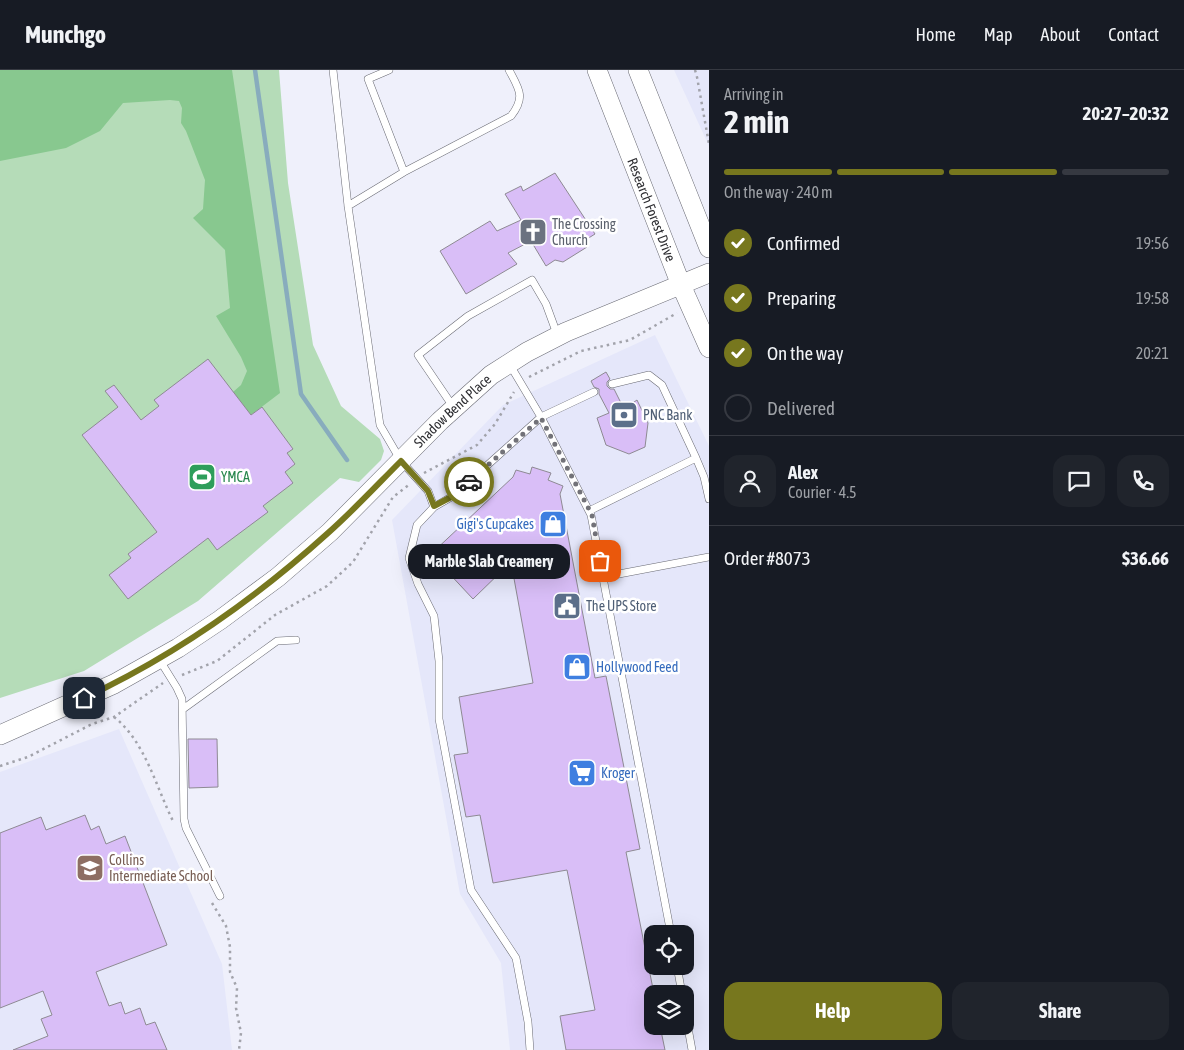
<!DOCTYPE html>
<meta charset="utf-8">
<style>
:root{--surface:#171b24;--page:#20242c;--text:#f1f3f6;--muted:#9ea1a6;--line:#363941;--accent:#77771e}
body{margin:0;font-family:"Asap Condensed",sans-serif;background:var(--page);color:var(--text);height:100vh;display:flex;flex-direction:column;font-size:19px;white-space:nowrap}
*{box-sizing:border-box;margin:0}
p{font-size:16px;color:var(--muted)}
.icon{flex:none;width:28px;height:28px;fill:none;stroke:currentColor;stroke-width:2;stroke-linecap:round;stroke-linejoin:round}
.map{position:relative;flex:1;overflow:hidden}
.side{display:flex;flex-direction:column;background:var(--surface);width:475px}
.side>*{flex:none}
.tools{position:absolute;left:644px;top:855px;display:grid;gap:10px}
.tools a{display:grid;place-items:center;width:50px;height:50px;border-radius:10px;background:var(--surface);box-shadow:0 5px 20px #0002;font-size:25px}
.pin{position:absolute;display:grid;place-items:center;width:42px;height:42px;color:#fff;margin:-21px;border-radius:10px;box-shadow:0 2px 8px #0006}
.courier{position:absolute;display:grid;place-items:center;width:50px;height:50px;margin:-25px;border:4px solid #77771e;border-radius:50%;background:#fff;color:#222;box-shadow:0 1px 6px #0007}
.bubble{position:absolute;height:35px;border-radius:15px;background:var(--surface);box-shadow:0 5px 20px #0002;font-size:16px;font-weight:700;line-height:35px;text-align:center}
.head em{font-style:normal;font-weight:700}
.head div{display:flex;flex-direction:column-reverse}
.head{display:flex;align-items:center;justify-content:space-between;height:85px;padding:0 15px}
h1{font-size:32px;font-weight:700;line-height:38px}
.bar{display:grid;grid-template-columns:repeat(4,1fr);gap:8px 5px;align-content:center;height:60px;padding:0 15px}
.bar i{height:6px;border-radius:4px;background:var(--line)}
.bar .active{background:var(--accent)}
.bar p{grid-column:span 4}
.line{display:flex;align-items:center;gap:12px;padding:0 15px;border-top:1px solid var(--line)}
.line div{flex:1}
.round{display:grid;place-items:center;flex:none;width:52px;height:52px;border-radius:15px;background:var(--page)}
ol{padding:0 15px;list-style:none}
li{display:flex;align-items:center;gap:15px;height:55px}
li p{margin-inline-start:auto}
li .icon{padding:5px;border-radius:50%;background:var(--accent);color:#fff;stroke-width:4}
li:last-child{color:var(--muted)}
li i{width:28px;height:28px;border:2px solid var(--line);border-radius:50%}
.primary-button{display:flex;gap:10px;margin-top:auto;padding:10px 15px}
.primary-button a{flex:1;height:58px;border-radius:15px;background:var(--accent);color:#fff;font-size:20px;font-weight:700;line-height:58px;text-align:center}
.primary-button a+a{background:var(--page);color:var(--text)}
header{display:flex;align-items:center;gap:30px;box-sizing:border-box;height:70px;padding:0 25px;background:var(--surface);border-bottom:1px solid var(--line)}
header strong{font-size:24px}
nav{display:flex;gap:28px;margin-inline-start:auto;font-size:18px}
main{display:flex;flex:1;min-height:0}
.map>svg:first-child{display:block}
</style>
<header>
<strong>Munchgo</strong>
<nav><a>Home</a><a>Map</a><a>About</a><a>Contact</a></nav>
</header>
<main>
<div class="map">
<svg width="709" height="980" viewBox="0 0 709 980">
<rect width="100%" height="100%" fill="#eff0fb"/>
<path fill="#e5e7fa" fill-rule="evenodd" d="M674 0H709V76Z
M655 265 709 376V980H510L501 893 460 824 392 450 503 335ZM652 864H685V896H652ZM652 924H685V956H652Z
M119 659 222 894 232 980H0V702Z"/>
<path fill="#b5dcb8" d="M41 0H279L288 113 313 275 341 336 380 369 384 381 381 390 359 412 340 408 198 531 84 601 0 628V6Z"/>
<path fill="#88c88f" d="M0 0H232L280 323 251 345 233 322 241 315 247 301 241 287 216 246 230 238 225 180 193 148 203 139 205 110 186 61 181 53 182 38 179 31 170 30 123 33 100 61 66 78 0 91Z"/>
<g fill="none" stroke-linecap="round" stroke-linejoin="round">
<path stroke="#88acbd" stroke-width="4.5" d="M255 0 301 324 347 390"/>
</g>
<path fill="#d9bef7" stroke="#8e8a93" d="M555 103 595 164 587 169V177L563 192 555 190 546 196 531 171 508 183 517 194 466 224 440 181 490 151 497 161 521 150 505 124 521 116 523 121Z
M208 289 251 345 262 337 293 379 287 383 295 394 285 402 293 413 263 436 268 442 217 480 208 468 128 529 109 505 131 488 128 484 157 462 82 365 118 337 105 321 114 315 141 350 159 336 154 330Z
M606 302 610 309 607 312V316L610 319H614L624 339 637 330 648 353 645 377 629 384 606 375 597 348 609 343 599 324V319L594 317 591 311Z
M532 397 551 403 548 410 563 416 560 424 595 608 606 606 640 779 626 782 654 924H652V956H660L665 980H566L560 946 595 940 567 800 493 813 480 745 466 747 454 685 468 683 459 627 533 613 511 492 473 529 431 484 513 407 516 400 530 404Z
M188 669H217L218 717 189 718Z
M85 745 91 760 99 756 106 774 125 766 167 875 96 902 109 936 121 932 125 944 140 938 146 955 155 952 167 980H13L48 966 41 949 52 945 43 921 0 938V763L41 747 46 760Z"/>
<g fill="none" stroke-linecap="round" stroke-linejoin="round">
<defs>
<path id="lane" d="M333 0 348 136 380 355 401 391 428 421 434 437
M389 0 368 9 404 102
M348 136 404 102 511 46C526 27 519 19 509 0
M510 295 541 347 591 445 671 864
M612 314 649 305 662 315 696 388
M454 338 418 285 468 246 532 210 546 234 557 264
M589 441 696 388 704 407 709 429
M603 507 709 487
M159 589 177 618 182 629 184 749 186 758 220 826
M183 639 277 571 296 570
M677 896 682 924
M685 941 692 980
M530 980 528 952 516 888 471 820 439 649V591L434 546 418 514 409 488 417 455 434 437 453 426 541 347 594 322"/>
<g id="secondary">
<path id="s1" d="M597 0 681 215 709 278"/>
<path d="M638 0 709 178"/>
<path id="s2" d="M0 665 114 614 178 578 220 550 278 507 330 462 440 351 491 305 527 282 566 262 709 203"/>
</g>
</defs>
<use href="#lane" stroke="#696a73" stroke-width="8"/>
<use href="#secondary" stroke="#696a73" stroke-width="20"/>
<path stroke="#a2a3ab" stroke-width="2.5" stroke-dasharray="2.5 4" stroke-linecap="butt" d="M695 0 697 7 709 74
M529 307 581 281 630 270 677 243
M424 403 477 375 495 354 514 322
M182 605 217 591 275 545 327 516 353 492 393 427 410 414
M114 647C145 671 156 717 173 751
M0 696 28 687 92 654 114 647 163 613
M212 833 226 856 230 877V902L237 918 236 938 241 963 239 980"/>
<use href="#lane" stroke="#fff" stroke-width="7"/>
<use href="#secondary" stroke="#fff" stroke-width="19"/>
</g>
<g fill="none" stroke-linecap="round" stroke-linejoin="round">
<path stroke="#727278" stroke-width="5" stroke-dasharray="0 9" d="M469 412 541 348 592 445 600 491"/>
<path stroke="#77771e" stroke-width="6" d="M84 628C174 586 255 529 328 463 354 440 377 415 401 391L428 421 434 436 453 426 469 412"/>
</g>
<defs>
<symbol id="church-square" viewBox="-11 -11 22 22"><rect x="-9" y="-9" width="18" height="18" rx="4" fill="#6b7280" stroke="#fff"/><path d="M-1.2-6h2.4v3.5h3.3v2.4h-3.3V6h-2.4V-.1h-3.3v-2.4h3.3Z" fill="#fff"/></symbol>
<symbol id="bank-square" viewBox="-11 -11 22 22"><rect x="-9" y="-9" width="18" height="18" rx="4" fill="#5c6f8a" stroke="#fff"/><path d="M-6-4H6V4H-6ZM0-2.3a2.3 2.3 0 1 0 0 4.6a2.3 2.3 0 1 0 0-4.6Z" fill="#fff"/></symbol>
<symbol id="stadium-square" viewBox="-11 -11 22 22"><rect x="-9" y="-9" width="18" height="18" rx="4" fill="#2e9e5b" stroke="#fff"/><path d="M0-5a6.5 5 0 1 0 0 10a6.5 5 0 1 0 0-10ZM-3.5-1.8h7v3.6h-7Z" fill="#fff"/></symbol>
<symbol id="shop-square" viewBox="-11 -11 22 22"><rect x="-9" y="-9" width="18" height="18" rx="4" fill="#3f7fe0" stroke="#fff"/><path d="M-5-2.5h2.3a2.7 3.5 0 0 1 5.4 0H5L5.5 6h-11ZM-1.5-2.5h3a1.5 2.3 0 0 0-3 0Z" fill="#fff"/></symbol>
<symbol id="civic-square" viewBox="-11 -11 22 22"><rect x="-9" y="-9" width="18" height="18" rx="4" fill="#5c6f8a" stroke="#fff"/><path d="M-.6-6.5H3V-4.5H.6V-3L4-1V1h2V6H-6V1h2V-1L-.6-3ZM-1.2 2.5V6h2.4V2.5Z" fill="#fff"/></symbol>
<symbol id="supermarket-square" viewBox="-11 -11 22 22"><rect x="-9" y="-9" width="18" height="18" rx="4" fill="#3f7fe0" stroke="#fff"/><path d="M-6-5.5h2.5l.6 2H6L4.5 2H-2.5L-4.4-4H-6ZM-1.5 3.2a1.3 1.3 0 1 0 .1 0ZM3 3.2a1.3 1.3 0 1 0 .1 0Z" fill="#fff"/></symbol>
<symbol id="school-square" viewBox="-11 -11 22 22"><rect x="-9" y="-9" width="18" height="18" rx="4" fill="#8d6e63" stroke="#fff"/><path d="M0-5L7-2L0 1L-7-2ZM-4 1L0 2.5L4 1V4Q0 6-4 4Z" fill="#fff"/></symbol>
</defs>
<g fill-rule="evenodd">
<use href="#church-square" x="517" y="146" width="32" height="32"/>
<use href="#bank-square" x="608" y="329" width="32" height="32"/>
<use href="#stadium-square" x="186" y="391" width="32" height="32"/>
<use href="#shop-square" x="537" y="438" width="32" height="32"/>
<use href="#civic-square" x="551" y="520" width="32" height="32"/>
<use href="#shop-square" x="561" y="581" width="32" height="32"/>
<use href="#supermarket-square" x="566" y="687" width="32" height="32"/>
<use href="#school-square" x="74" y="782" width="32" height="32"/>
</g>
<g text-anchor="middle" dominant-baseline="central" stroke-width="5" stroke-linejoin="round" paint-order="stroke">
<g font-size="14" fill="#2e2e32" stroke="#fff">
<text stroke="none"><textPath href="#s1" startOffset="150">Research Forest Drive</textPath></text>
<text stroke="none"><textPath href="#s2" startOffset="562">Shadow Bend Place</textPath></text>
</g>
<g font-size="14" fill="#5b616d" stroke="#fff" text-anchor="start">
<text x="552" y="154">The Crossing<tspan x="552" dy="16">Church</tspan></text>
</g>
<g font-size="14" fill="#4e5e75" stroke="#fff" text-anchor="start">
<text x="643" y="345">PNC Bank</text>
<text x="586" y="536">The UPS Store</text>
</g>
<g font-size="14" fill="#27864d" stroke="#fff" text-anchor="start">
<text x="221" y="407">YMCA</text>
</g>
<g font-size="14" fill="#366cbe" stroke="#fff" text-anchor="start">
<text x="534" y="454" text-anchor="end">Gigi's Cupcakes</text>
<text x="596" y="597">Hollywood Feed</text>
<text x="601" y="703">Kroger</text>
</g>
<g font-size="14" fill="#785e54" stroke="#fff" text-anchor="start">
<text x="109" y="790">Collins<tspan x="109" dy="16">Intermediate School</tspan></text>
</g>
</g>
</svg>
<div class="tools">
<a><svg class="icon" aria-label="locate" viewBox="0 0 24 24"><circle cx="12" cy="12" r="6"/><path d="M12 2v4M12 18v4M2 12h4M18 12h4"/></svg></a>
<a><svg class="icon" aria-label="layers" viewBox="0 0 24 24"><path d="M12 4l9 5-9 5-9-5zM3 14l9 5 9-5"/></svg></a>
</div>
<div class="pin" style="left:600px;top:491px;background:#ea580c"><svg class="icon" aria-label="bag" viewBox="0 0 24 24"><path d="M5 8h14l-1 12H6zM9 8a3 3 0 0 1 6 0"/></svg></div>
<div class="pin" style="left:84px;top:628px;background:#1f2937"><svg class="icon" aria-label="home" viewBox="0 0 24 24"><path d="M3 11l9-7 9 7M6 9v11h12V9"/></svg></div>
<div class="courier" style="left:469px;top:412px"><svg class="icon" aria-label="car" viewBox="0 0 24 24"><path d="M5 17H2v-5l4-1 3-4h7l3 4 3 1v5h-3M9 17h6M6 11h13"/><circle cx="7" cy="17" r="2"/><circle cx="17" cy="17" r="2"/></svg></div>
<div class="bubble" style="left:408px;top:474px;width:162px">Marble Slab Creamery</div>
</div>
<section class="side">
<div class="head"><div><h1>2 min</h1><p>Arriving in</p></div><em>20:27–20:32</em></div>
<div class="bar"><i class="active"></i><i class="active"></i><i class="active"></i><i></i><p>On the way · 240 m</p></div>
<ol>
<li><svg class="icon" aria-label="check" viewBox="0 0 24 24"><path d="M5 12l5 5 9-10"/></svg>Confirmed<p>19:56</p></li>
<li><svg class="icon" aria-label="check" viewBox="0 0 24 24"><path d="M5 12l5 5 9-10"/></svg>Preparing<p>19:58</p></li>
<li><svg class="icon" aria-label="check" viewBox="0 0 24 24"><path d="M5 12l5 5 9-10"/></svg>On the way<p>20:21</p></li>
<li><i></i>Delivered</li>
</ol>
<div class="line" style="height:90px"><a class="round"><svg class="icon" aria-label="person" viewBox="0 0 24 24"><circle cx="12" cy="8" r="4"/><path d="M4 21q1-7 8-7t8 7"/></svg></a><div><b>Alex</b><p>Courier · 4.5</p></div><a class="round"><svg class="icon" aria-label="chat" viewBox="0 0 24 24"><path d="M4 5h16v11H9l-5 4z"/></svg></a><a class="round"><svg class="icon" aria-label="phone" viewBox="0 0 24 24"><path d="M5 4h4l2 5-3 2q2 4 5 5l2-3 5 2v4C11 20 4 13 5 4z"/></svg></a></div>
<div class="line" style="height:65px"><div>Order #8073</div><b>$36.66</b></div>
<div class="primary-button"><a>Help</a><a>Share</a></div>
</section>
</main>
